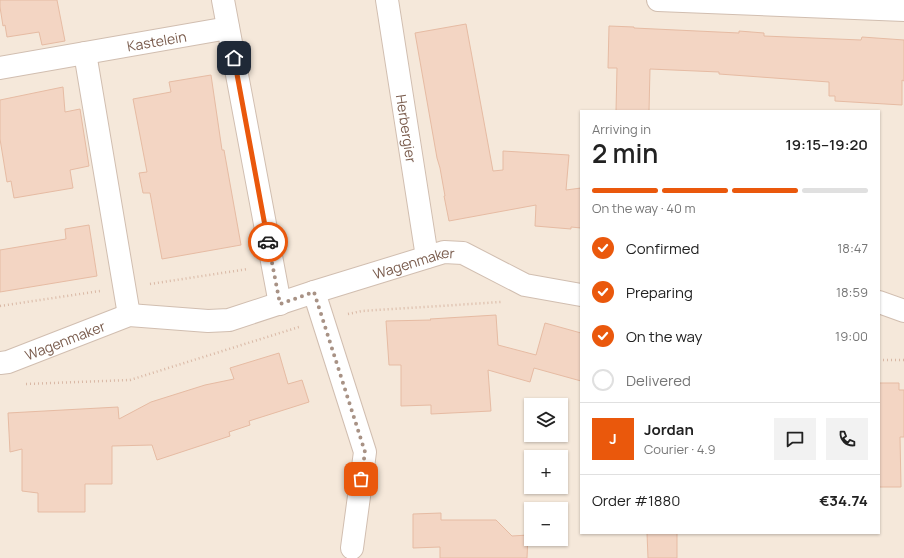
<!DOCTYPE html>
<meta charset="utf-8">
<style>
:root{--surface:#fff;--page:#f2f2f2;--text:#222;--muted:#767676;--line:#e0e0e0;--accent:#ea580c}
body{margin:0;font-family:Manrope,sans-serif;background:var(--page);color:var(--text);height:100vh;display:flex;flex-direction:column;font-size:15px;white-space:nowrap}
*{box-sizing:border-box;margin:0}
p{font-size:13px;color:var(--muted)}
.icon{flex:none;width:22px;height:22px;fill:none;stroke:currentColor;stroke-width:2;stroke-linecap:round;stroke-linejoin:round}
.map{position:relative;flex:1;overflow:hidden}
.drawer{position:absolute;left:580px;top:110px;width:300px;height:424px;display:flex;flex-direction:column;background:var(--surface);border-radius:0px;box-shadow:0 1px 3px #0004}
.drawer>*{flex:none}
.tools{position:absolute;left:524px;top:398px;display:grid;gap:8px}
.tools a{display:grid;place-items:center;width:44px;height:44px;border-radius:0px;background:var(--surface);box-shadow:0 1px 3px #0004;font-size:20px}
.pin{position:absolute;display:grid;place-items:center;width:34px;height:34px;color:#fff;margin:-17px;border-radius:8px;box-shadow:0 2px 6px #0006}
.courier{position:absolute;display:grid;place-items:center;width:40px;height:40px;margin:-20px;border:3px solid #ea580c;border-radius:50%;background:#fff;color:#222;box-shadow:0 1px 5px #0007}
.head em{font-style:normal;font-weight:600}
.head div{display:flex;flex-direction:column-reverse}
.head{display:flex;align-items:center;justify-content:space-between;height:68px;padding:0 12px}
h1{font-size:26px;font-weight:600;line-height:30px}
.bar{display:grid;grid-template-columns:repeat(4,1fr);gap:6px 4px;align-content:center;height:48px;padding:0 12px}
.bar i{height:5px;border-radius:3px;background:var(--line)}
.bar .current{background:var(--accent)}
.bar p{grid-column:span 4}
.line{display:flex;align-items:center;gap:10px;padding:0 12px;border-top:1px solid var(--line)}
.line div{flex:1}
.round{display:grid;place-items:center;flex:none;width:42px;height:42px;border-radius:0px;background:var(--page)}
ol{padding:0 12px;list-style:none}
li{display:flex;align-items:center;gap:12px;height:44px}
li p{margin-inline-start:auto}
li .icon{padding:4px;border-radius:50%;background:var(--accent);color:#fff;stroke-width:4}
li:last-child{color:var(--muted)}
li i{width:22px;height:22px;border:2px solid var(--line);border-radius:50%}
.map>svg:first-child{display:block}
</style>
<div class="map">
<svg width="904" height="558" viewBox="0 0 904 558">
<rect width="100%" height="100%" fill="#fdf6ec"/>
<path fill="#f5e8da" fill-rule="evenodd" d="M0 0H904V558H0ZM581 111H879V533H581ZM531 405H561V435H531ZM531 457H561V487H531ZM531 509H561V539H531Z"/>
<path fill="#f3d5c3" stroke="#e6bba3" d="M0 0H57L65 41 42 45 39 32 7 37 5 25 3 26 0 7Z
M466 24 493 171 503 170V151L569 155 566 190 581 188V228L571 227V229L535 226 536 205 449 221 444 196H445L440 168 437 158 415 33Z
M609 26 634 27V28L739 33V31L764 33V36L861 40 862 37 904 40V81L902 80V105L835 101V96H829V82L719 74V72L650 69 649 111H616L617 68H608Z
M211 75 222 150H224L241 245 162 259 150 193H143L139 173 147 172 133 99 171 92 169 82Z
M63 87 65 112 80 109 89 166 70 170 73 188 14 198 11 181 7 182 0 139V100Z
M89 225 97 276 0 292V250L66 239 65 229Z
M496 315 498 345 536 355 545 323 581 333V381L534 368 530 382 488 370 491 411 431 414V405L401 406V365H389L386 321 431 320 430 319Z
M279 353 288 384 302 380 309 402 249 421 250 425 229 432 230 436 157 460 152 445 112 446V484H85V512H38V493L22 491V449L10 452 8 413 118 407 119 419 151 402 205 385 234 379 230 368Z
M879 383H899V390H904V437H900L901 487H879Z
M441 513V520H496L512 536 528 535 527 558H440V547L413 548V514Z
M647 533H677V558H648Z"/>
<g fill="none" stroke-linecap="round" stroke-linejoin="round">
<defs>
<g id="minor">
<path d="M223 0 280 304"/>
<path id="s1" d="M387 0 427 257"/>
<path d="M658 0 904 10"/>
<path d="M85 53 129 315"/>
<path id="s2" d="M0 68 228 28"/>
<path d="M314 292 365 452 352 548"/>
<path d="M879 302 904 311"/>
<path id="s3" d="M0 363 8 362 129 315 208 321 229 320 314 292 444 252 463 253 525 285 581 295"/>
</g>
</defs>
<use href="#minor" stroke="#d1beb0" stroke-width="24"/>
<path stroke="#d9b8a5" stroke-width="2.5" stroke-dasharray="1 3" stroke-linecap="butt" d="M150 284 248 269
M0 306 100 291
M348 314 362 311 501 302
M879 360H904
M26 384 130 380 299 327"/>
<use href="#minor" stroke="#fff" stroke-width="22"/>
</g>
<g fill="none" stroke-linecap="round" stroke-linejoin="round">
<path stroke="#a89285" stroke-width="4" stroke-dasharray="0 7.2" d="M268 242 280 304 314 292 365 452 361 479"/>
<path stroke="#ea580c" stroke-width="5" d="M234 58 268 242"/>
</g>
<g text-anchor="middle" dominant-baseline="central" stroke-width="4" stroke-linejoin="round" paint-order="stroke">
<g font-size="14" fill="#7a5c4d" stroke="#fffaf3">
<text stroke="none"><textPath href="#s2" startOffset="159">Kastelein</textPath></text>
<text stroke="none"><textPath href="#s1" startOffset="130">Herbergier</textPath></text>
<text stroke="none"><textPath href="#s3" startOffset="432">Wagenmaker</textPath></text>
<text stroke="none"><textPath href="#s3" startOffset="69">Wagenmaker</textPath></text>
</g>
</g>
</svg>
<div class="tools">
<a><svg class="icon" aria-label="layers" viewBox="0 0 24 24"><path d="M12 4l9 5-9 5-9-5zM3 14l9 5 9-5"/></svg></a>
<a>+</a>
<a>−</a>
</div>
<div class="pin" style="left:361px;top:479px;background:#ea580c"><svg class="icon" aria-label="bag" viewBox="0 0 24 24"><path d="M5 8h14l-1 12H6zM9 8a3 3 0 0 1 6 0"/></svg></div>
<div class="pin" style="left:234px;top:58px;background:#1f2937"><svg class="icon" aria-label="home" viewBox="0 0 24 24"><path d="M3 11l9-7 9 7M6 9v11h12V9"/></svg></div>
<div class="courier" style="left:268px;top:242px"><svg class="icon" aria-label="car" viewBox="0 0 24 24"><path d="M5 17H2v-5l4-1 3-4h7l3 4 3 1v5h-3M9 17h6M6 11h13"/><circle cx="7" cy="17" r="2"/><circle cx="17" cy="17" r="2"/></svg></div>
<section class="drawer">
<div class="head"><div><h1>2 min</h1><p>Arriving in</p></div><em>19:15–19:20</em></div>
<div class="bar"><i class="current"></i><i class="current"></i><i class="current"></i><i></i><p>On the way · 40 m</p></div>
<ol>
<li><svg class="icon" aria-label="check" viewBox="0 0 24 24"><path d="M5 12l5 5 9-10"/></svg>Confirmed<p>18:47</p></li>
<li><svg class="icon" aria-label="check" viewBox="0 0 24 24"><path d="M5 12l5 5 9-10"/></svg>Preparing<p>18:59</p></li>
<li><svg class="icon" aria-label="check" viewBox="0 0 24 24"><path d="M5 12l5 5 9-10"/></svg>On the way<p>19:00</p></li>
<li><i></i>Delivered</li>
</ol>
<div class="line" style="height:72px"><b class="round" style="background:var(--accent);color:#fff">J</b><div><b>Jordan</b><p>Courier · 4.9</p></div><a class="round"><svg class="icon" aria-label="chat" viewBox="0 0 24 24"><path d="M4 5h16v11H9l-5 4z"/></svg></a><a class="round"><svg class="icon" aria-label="phone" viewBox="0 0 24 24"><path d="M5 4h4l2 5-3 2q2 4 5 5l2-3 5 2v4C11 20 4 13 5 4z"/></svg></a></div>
<div class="line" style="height:52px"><div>Order #1880</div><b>€34.74</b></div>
</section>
</div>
